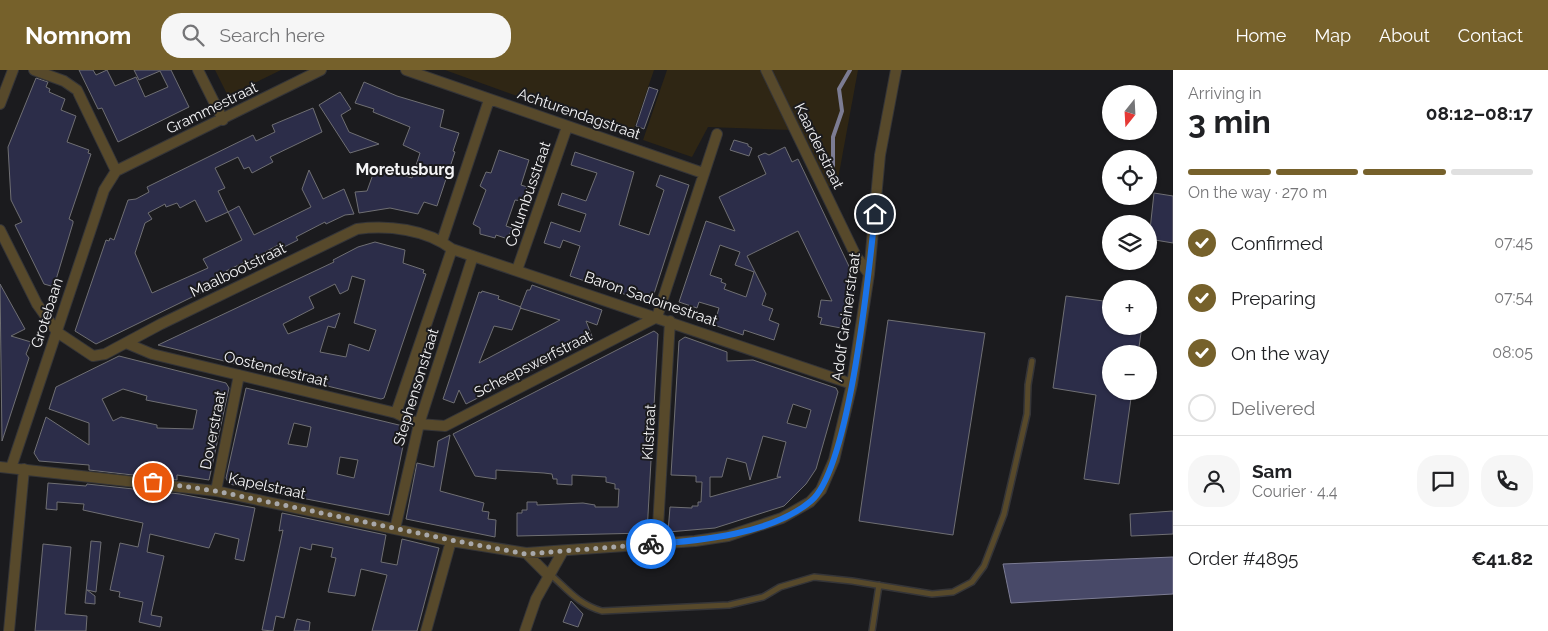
<!DOCTYPE html>
<meta charset="utf-8">
<style>
:root{--surface:#fff;--page:#f6f6f6;--text:#202124;--muted:#757577;--line:#e0e0e0;--accent:#76612b}
body{margin:0;font-family:Raleway,sans-serif;background:var(--page);color:var(--text);height:100vh;display:flex;flex-direction:column;font-size:19px;white-space:nowrap}
*{box-sizing:border-box;margin:0}
p{font-size:16px;color:var(--muted)}
.icon{flex:none;width:28px;height:28px;fill:none;stroke:currentColor;stroke-width:2;stroke-linecap:round;stroke-linejoin:round}
.map{position:relative;flex:1;overflow:hidden}
.drawer{display:flex;flex-direction:column;background:var(--surface);width:375px}
.drawer>*{flex:none}
.needle{width:32px;rotate:198deg}
.controls{position:absolute;left:1102px;top:15px;display:grid;gap:10px}
.controls a{display:grid;place-items:center;width:55px;height:55px;border-radius:50%;background:var(--surface);box-shadow:0 1px 4px #0004;font-size:25px}
.pin{position:absolute;display:grid;place-items:center;width:42px;height:42px;color:#fff;margin:-21px;border:2px solid #fff;border-radius:50%;box-shadow:0 1px 5px #0007}
.courier{position:absolute;display:grid;place-items:center;width:50px;height:50px;margin:-25px;border:4px solid #1a73e8;border-radius:50%;background:#fff;color:#222;box-shadow:0 1px 6px #0007}
.overview em{font-style:normal;font-weight:700}
.overview div{display:flex;flex-direction:column-reverse}
.overview{display:flex;align-items:center;justify-content:space-between;height:85px;padding:0 15px}
h1{font-size:32px;font-weight:700;line-height:38px}
.bar{display:grid;grid-template-columns:repeat(4,1fr);gap:8px 5px;align-content:center;height:60px;padding:0 15px}
.bar i{height:6px;border-radius:4px;background:var(--line)}
.bar .selected{background:var(--accent)}
.bar p{grid-column:span 4}
.line{display:flex;align-items:center;gap:12px;padding:0 15px;border-top:1px solid var(--line)}
.line div{flex:1}
.round{display:grid;place-items:center;flex:none;width:52px;height:52px;border-radius:20px;background:var(--page)}
ol{padding:0 15px;list-style:none}
li{display:flex;align-items:center;gap:15px;height:55px}
li p{margin-inline-start:auto}
li .icon{padding:5px;border-radius:50%;background:var(--accent);color:#fff;stroke-width:4}
li:last-child{color:var(--muted)}
li i{width:28px;height:28px;border:2px solid var(--line);border-radius:50%}
header{display:flex;align-items:center;gap:30px;box-sizing:border-box;height:70px;padding:0 25px;background:var(--accent);color:#fff}
header strong{font-size:24px}
nav{display:flex;gap:28px;margin-inline-start:auto;font-size:18px}
.search{width:350px;height:45px;background:var(--page);display:flex;align-items:center;gap:12px;box-sizing:border-box;padding:0 18px;border-radius:20px;color:var(--muted);font-size:19px}
main{display:flex;flex:1;min-height:0}
.map>svg:first-child{display:block}
</style>
<header>
<strong>Nomnom</strong>
<div class="search"><svg class="icon" aria-label="search" viewBox="0 0 24 24"><circle cx="10" cy="10" r="6"/><path d="M15 15l6 6"/></svg>Search here</div>
<nav><a>Home</a><a>Map</a><a>About</a><a>Contact</a></nav>
</header>
<main>
<div class="map">
<svg width="1173" height="561" viewBox="0 0 1173 561">
<rect width="100%" height="100%" fill="#1b1b1e"/>
<path fill="#2f2614" d="M215 0H281L228 26Z
M445 0H654L631 67Z
M667 0H858L838 109 829 117 805 67 792 60 708 57 692 87 643 70Z"/>
<path fill="#484968" stroke="#7c7c93" d="M1173 487V524L1011 533 1003 494Z"/>
<g fill="none" stroke-linecap="round" stroke-linejoin="round">
<path stroke="#7c7c93" stroke-width="4" d="M824 86 833 96V67L842 41 839 19 850 0"/>
</g>
<path fill="#2c2d49" stroke="#6f6f73" fill-rule="evenodd" d="M79 0H93L96 5 107 0 115 16 136 7 145 27 168 17 160 1 139 10 134 0H171L189 37 118 72 102 38 98 39Z
M36 8 48 12 46 17 50 19 49 22 65 29 61 40 76 46 67 72 89 80 88 83 91 84 69 149 73 151V153L55 213 51 216 44 214 15 155 22 152 11 130 8 77Z
M364 12 397 26 444 40 440 57 459 63 453 81 455 82 437 136 424 132 418 144 390 138 359 143 355 122 367 121 376 96 412 108 420 83 403 75 410 57 373 42 374 39 355 33Z
M649 17 658 20 644 59 636 56Z
M340 22 351 39 341 45 349 62 379 74 350 83 319 35Z
M313 38 322 62 270 87 273 92 252 103 249 97 244 99 238 87 215 98 225 118 218 121 228 142 239 136 254 165 311 137 302 119 309 100 323 129 344 119 354 144 345 145 326 154 325 152 296 167 298 170 282 178 280 174 265 182 266 185 250 193 249 190 226 201 229 209 96 274 75 261 106 170 109 171 110 168 114 170 128 130 136 129 149 122 147 117 253 65 256 71 275 62 272 55ZM195 130 206 152 228 142 242 170 203 189 208 198 152 223 135 183 145 153 152 149 148 143 165 134 166 137 177 133 180 138Z
M734 70 748 74V76L752 78 749 86 730 80Z
M785 77 792 92 798 89 856 211 849 253H847L846 259 820 254 822 248 818 247 821 230 832 231 798 161 747 186 766 224 762 235 773 239 769 250 779 254 774 270 744 260 743 265 714 255 719 238 699 232 697 238 679 232 706 151 735 161 719 127 766 104 758 86 765 83 769 85ZM720 175 740 182 735 195 754 202 746 227 724 219 726 214 721 212 722 209 710 205Z
M499 80 529 90 521 115 527 117 522 131 515 130 506 156 512 158 508 169 496 165 495 168 480 164V158L473 154 486 120 480 116 486 102 491 103Z
M575 82 634 102 619 155 649 165 664 120 656 116 660 105 689 115 651 233 570 206 580 176 563 170 560 178 544 173 551 152 580 162 586 144 558 135 562 123 586 131 597 103 571 95Z
M1154 123 1173 126V173L1149 169Z
M375 172 405 180 403 193 424 200 423 203 426 204 384 328 381 329 158 275 334 192 333 190 358 177ZM352 206 365 210 354 253 376 260 369 281 349 274 346 287 320 282 328 256 335 258 340 243 288 264 283 254 314 238 309 227 335 214 340 224 348 220Z
M0 214 25 259 11 266 31 272 26 284 29 288 2 371Z
M532 215 602 240 597 255 586 251 593 269 466 334 459 320 454 333 443 329 479 222 481 223 482 221 499 226 498 229 521 237 512 260 494 256 479 293 560 250 520 238 527 220H530Z
M1066 226 1111 232V256H1142L1138 284H1111V321H1132L1119 414 1084 409 1096 325 1053 318Z
M888 250 985 263 953 465 859 451Z
M654 261 658 264 647 463 517 466V443H522V440H527V432H537V435L583 433 595 435V437H618L619 419H615V414L606 412V407L572 405V415L557 414V409H553L552 404 544 403 496 400V409L475 406 453 364Z
M685 267 727 282V291L753 290 836 318 838 322 816 399 806 414 784 436 715 458 668 462 670 437 692 438V436H698V432H701L702 412H696V406L671 405 679 271ZM793 334 811 340 806 358 787 353ZM763 366 786 372 777 407H781L710 427V407H722L727 388 746 393 750 410Z
M119 286 226 313 229 318 209 410 177 405V410L89 400V395L39 391 34 383 46 347 89 375V353L49 339 56 317ZM123 319 147 326 146 330 197 340 193 359 157 358V355L121 347 113 351 102 329Z
M246 318 403 356 406 361 389 445 229 414 226 408ZM294 353 311 357 307 377 288 374ZM340 387 358 390 354 408 337 404Z
M450 365 440 421 484 433 482 441 489 442 488 449 496 450 495 467 406 449 417 393 434 397 438 371Z
M48 413 86 416 87 414 180 424 255 438 244 491 235 489 239 469 215 463 209 478 150 464 147 482 164 486 151 545 162 547 160 557 139 552 143 532 119 527 120 522 110 520 120 473 138 477 143 453 83 440 84 434 57 432V440L46 439Z
M1173 441V464L1131 466 1130 444Z
M282 443 386 465 381 492 397 495 402 469 439 478 417 561H372L387 505 361 499 355 526 328 522 336 488 331 487 333 478 312 474 311 480 300 477 284 548 276 546 273 561 262 560 283 460 279 461Z
M91 471 101 472 96 522 87 520 95 526V534L85 533Z
M43 474 71 477 65 544 87 546 86 561H35Z
M571 531 583 544 578 557 563 552Z
M297 549 310 552 309 561H294Z"/>
<g fill="none" stroke-linecap="round" stroke-linejoin="round">
<defs>
<path id="lane" d="M550 504C567 519 579 535 602 541L729 535 763 527 780 517 814 507 852 511 932 524 953 522 972 512 984 496 1004 444 1027 344 1028 315 1032 291
M872 561 879 515"/>
<path id="street" d="M34 0 64 11 77 20 116 101
M198 0 223 50
M406 0 703 103
M766 0 856 186 869 204
M0 34 13 0
M116 101 321 0
M0 160 37 234 57 262 93 286 105 284 161 254 357 159C388 155 426 159 452 179L852 314
M442 171 489 30
M517 200 567 57
M126 273 152 284 396 343 419 354 445 356 657 247 717 64
M396 343 452 179
M0 397 216 421 451 471 526 483 695 471 728 466 782 448 810 432 821 420 834 390 852 314 869 204 880 85 896 0
M11 398 104 120 116 101
M216 421 239 305
M395 459 419 354 473 186
M657 474 670 251
M526 483 549 506
M9 561 24 399
M426 561 451 471
M525 561 536 529 563 481"/>
</defs>
<use href="#lane" stroke="#353538" stroke-width="8"/>
<use href="#street" stroke="#353538" stroke-width="12"/>
<use href="#lane" stroke="#57492b" stroke-width="5"/>
<use href="#street" stroke="#57492b" stroke-width="10"/>
</g>
<g fill="none" stroke-linecap="round" stroke-linejoin="round">
<path stroke="#a8a8aa" stroke-width="5" stroke-dasharray="0 9" d="M153 412 216 421 451 470 526 484 651 474"/>
<path stroke="#1a73e8" stroke-width="6" d="M651 474C700 471 772 464 811 431 850 398 869 200 875 144"/>
</g>
<g text-anchor="middle" dominant-baseline="central" stroke-width="4" stroke-linejoin="round" paint-order="stroke">
<g font-size="15" fill="#f4f4f6" stroke="#1b1b1e">
<text transform="translate(212 38) rotate(-26)">Grammestraat</text>
<text transform="translate(579 44) rotate(19)">Achturendagstraat</text>
<text transform="translate(819 76) rotate(64)">Kaarderstraat</text>
<text transform="translate(528 124) rotate(-71)">Columbusstraat</text>
<text transform="translate(238 200) rotate(-26)">Maalbootstraat</text>
<text transform="translate(651 229) rotate(19)">Baron Sadoinestraat</text>
<text transform="translate(47 243) rotate(-72)">Grotebaan</text>
<text transform="translate(846 247) rotate(-82)">Adolf Greinerstraat</text>
<text transform="translate(533 294) rotate(-27)">Scheepswerfstraat</text>
<text transform="translate(276 299) rotate(14)">Oostendestraat</text>
<text transform="translate(416 317) rotate(-73)">Stephensonstraat</text>
<text transform="translate(213 360) rotate(-79)">Doverstraat</text>
<text transform="translate(649 362) rotate(-87)">Kilstraat</text>
<text transform="translate(267 416) rotate(12)">Kapelstraat</text>
</g>
<g font-size="16" font-weight="bold" fill="#f4f4f6" stroke="#1b1b1e">
<text x="405" y="99">Moretusburg</text>
</g>
</g>
</svg>
<div class="controls">
<a><svg class="needle" viewBox="-14 -14 28 28"><path d="M0-13l5 13h-10z" fill="#e53935"/><path d="M0 13l5-13h-10z" fill="#757577"/></svg></a>
<a><svg class="icon" aria-label="locate" viewBox="0 0 24 24"><circle cx="12" cy="12" r="6"/><path d="M12 2v4M12 18v4M2 12h4M18 12h4"/></svg></a>
<a><svg class="icon" aria-label="layers" viewBox="0 0 24 24"><path d="M12 4l9 5-9 5-9-5zM3 14l9 5 9-5"/></svg></a>
<a>+</a>
<a>−</a>
</div>
<div class="pin" style="left:153px;top:412px;background:#ea580c"><svg class="icon" aria-label="bag" viewBox="0 0 24 24"><path d="M5 8h14l-1 12H6zM9 8a3 3 0 0 1 6 0"/></svg></div>
<div class="pin" style="left:875px;top:144px;background:#1f2937"><svg class="icon" aria-label="home" viewBox="0 0 24 24"><path d="M3 11l9-7 9 7M6 9v11h12V9"/></svg></div>
<div class="courier" style="left:651px;top:474px"><svg class="icon" aria-label="bike" viewBox="0 0 24 24"><circle cx="6" cy="16" r="4"/><circle cx="18" cy="16" r="4"/><path d="M6 16l4-8h5l3 8M10 8l3 8H6M13 5h3"/></svg></div>
</div>
<section class="drawer">
<div class="overview"><div><h1>3 min</h1><p>Arriving in</p></div><em>08:12–08:17</em></div>
<div class="bar"><i class="selected"></i><i class="selected"></i><i class="selected"></i><i></i><p>On the way · 270 m</p></div>
<ol>
<li><svg class="icon" aria-label="check" viewBox="0 0 24 24"><path d="M5 12l5 5 9-10"/></svg>Confirmed<p>07:45</p></li>
<li><svg class="icon" aria-label="check" viewBox="0 0 24 24"><path d="M5 12l5 5 9-10"/></svg>Preparing<p>07:54</p></li>
<li><svg class="icon" aria-label="check" viewBox="0 0 24 24"><path d="M5 12l5 5 9-10"/></svg>On the way<p>08:05</p></li>
<li><i></i>Delivered</li>
</ol>
<div class="line" style="height:90px"><a class="round"><svg class="icon" aria-label="person" viewBox="0 0 24 24"><circle cx="12" cy="8" r="4"/><path d="M4 21q1-7 8-7t8 7"/></svg></a><div><b>Sam</b><p>Courier · 4.4</p></div><a class="round"><svg class="icon" aria-label="chat" viewBox="0 0 24 24"><path d="M4 5h16v11H9l-5 4z"/></svg></a><a class="round"><svg class="icon" aria-label="phone" viewBox="0 0 24 24"><path d="M5 4h4l2 5-3 2q2 4 5 5l2-3 5 2v4C11 20 4 13 5 4z"/></svg></a></div>
<div class="line" style="height:65px"><div>Order #4895</div><b>€41.82</b></div>
</section>
</main>
